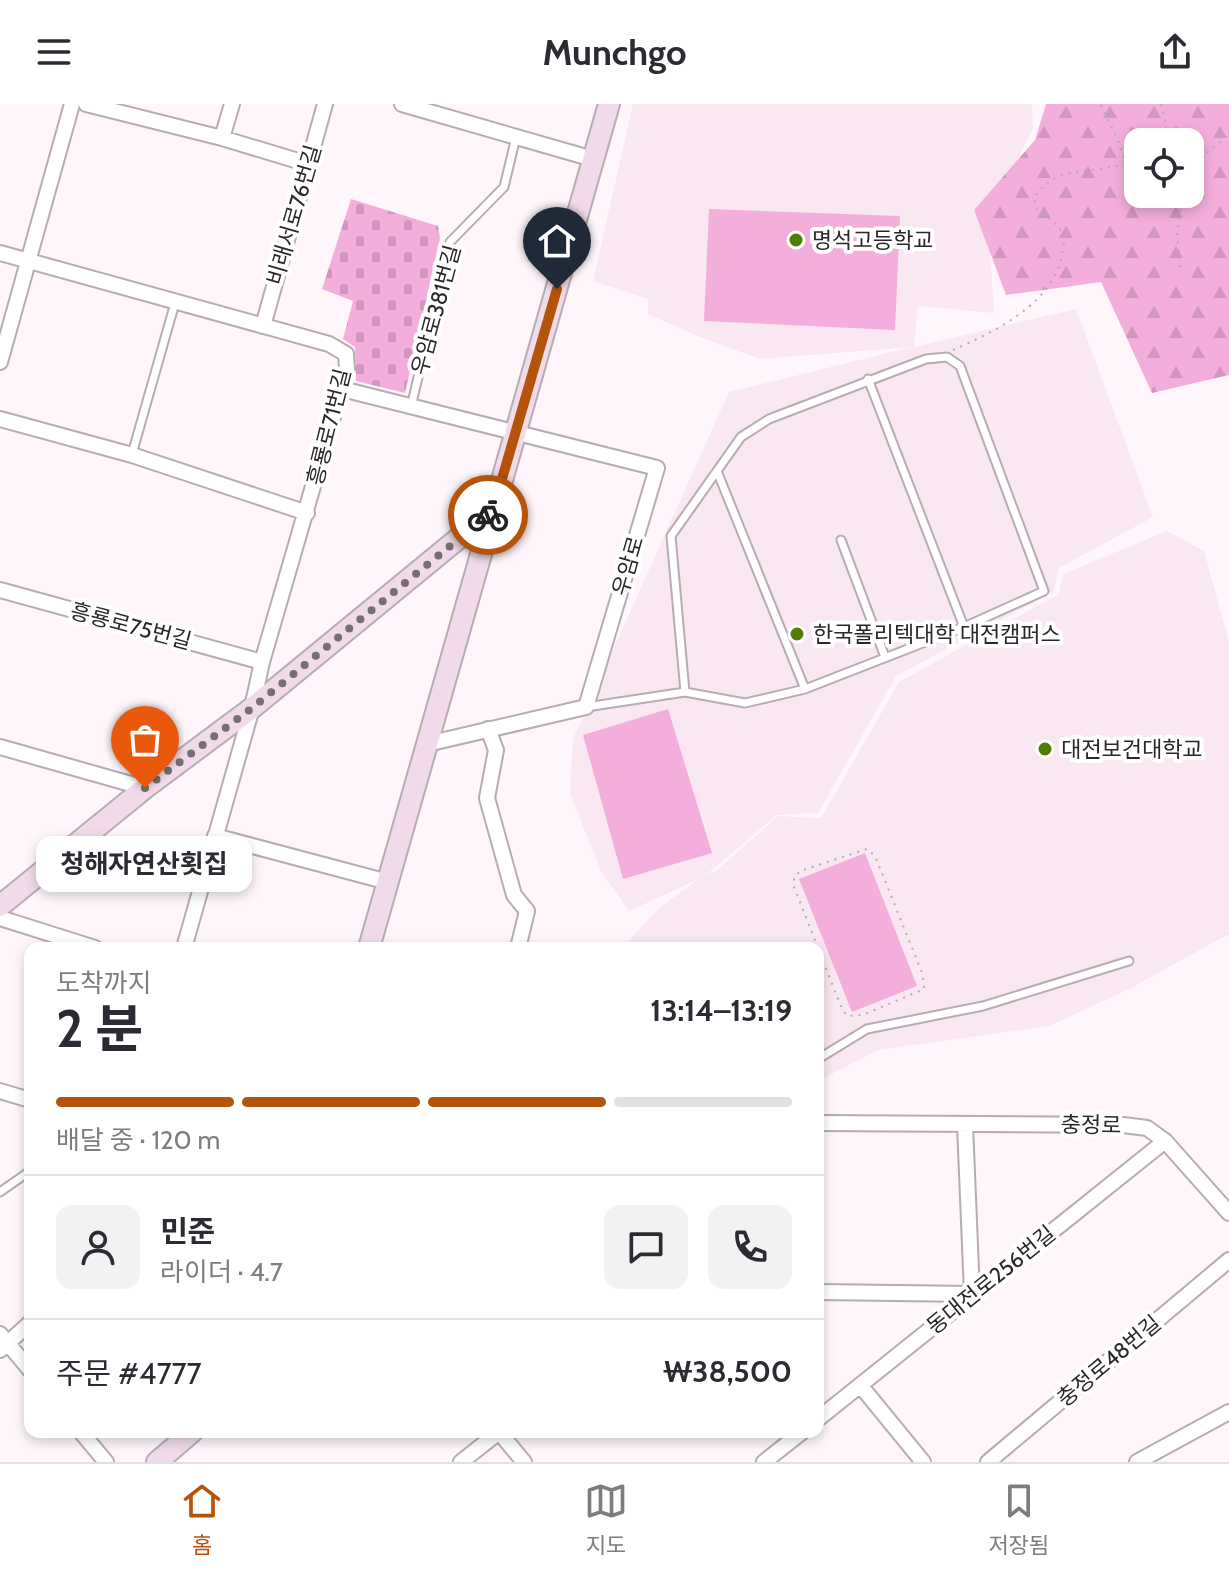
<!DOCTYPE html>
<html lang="ko">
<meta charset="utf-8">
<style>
:root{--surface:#fff;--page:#f2f2f3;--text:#2b2b33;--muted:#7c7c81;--line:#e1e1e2;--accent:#b45309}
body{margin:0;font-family:Cabin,"Noto Sans KR",sans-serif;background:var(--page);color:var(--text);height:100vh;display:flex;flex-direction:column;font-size:30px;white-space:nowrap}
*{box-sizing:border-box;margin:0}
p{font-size:26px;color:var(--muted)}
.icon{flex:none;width:44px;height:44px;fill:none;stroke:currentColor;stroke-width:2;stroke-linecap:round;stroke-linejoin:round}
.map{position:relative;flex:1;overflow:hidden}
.drawer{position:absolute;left:24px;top:838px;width:800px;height:496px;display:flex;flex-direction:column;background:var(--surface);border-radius:16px;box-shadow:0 4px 12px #0003}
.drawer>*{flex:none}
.buttons{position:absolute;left:1124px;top:24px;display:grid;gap:16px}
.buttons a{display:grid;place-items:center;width:80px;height:80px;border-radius:16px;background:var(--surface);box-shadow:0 4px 12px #0003;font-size:40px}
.pin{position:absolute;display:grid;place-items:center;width:68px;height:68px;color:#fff;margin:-82px -34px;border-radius:50% 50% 50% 0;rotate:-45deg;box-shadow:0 0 8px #0007}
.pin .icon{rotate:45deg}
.courier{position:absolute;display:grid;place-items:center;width:80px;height:80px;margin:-40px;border:6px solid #b45309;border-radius:50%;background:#fff;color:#222;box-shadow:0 2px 10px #0007}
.bubble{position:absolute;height:56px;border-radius:16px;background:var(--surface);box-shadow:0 4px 12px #0003;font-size:26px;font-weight:700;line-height:56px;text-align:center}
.summary em{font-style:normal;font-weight:700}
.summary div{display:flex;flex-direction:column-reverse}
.summary{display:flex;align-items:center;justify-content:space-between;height:136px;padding:0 32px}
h1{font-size:52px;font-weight:700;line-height:60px}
.bar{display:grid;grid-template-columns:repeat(4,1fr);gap:12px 8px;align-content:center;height:96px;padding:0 32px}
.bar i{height:10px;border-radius:6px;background:var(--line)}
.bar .selected{background:var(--accent)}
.bar p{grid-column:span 4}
.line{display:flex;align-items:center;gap:20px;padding:0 32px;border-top:2px solid var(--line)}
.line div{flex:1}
.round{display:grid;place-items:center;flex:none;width:84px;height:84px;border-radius:16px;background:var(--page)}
header{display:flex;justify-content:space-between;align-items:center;height:104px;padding:0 32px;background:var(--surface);font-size:36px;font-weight:700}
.tabs{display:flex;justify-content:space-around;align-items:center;height:112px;border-top:2px solid var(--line);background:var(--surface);font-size:22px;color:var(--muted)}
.tabs a{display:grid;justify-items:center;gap:4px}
.tabs .selected{color:var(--accent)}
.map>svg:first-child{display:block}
</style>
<header><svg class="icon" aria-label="menu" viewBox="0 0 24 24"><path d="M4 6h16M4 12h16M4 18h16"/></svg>Munchgo<svg class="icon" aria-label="share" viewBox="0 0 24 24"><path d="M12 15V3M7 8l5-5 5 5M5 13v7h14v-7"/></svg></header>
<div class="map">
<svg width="1229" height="1358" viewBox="0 0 1229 1358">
<defs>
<pattern id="forest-firs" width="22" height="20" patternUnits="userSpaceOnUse" patternTransform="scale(2)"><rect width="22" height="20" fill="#f4aedc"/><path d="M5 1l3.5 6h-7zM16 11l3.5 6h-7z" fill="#d196bd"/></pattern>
<pattern id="cemetery-stones" width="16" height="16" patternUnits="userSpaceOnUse" patternTransform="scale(2)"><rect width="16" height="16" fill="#f4aedc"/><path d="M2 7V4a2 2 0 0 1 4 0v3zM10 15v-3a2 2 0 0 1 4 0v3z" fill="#d196bd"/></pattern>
</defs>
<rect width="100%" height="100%" fill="#fef6fb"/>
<path fill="#f9e7f2" d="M633 0H1032L1033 24 1004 84 987 96 994 209 918 202 914 243 1076 205 1153 413 1059 464 1053 488 896 572 818 709 777 711 707 770 716 767 778 712 821 714 899 578 1059 490 1063 470 1167 427 1204 447 1229 538V830L1127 886 1049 922 878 946 818 977V844H622L659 804 697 776 629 807 601 767 570 690 573 635 729 288 912 243 760 255 697 232 648 210V195L593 177Z"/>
<path fill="#f4aedc" d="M709 105 900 112 895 226 704 217Z
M668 605 712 749 623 775 583 631Z
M865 749 917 882 852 908 799 775Z"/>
<path fill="url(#forest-firs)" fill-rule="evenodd" d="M1046 0H1229V271L1152 289 1101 178 1006 191 974 106 1035 36ZM1138 38H1190V90H1138Z"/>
<path fill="url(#cemetery-stones)" d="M351 95 438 122 440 134 405 289 356 277 355 243 343 235 353 197 322 185Z"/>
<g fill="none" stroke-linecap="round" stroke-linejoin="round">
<defs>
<path id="lane" d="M868 275 964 523
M411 303 450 138 504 83 516 33
M132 350 175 199
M717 367 805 585
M841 436 885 553
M586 603 685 588 745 599 805 585 964 523 1044 487 960 262 947 253 926 255 769 315 741 333 671 432 685 588
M818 955 867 925 983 902 1129 857
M0 1088 30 1067"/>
<path id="street" d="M86 0 222 34 308 60
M402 0 593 55
M222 34 232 0
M0 149 329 240 346 250 347 265 262 558 252 604 184 844
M263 222 325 0
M0 258 72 0
M342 285 657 364 586 603 427 640
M0 315 132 351 307 409
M0 486 262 558
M488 625 496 646 487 694 514 791 527 807 518 844
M0 643 145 684
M215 732 388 778
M0 814 95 844
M0 987 30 996
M818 1019 1123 1021 1147 1024 1165 1037 1229 1109
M818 1188 972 1190 965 1021
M0 1230 30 1266
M0 1246 30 1219
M860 1281 923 1358
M818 1315 1165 1037
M81 1328 106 1358
M499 1328 524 1358
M461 1358 499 1328
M764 1358 802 1328
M988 1358 1229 1156
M1137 1358 1229 1308"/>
<path id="secondary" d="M0 802 145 684 252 604 493 406
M369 844 609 0
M157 1358 192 1328"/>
</defs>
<use href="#lane" stroke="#b6acb2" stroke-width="11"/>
<use href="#street" stroke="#b6acb2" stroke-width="18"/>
<use href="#secondary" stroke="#b6acb2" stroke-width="24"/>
<path stroke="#b3acb0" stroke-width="2" stroke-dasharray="2 6" stroke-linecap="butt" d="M1161 0 1166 19V38
M1127 59 1138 62
M1190 66 1203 52 1229 31
M1180 163 1177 130 1183 90
M953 246C992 229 1046 203 1060 159 1062 151 1063 142 1065 134L1057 121 1037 107 1034 94C1057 58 1092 72 1126 59L1117 34 1100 0
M818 844 794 783V774L800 767 867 745 875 752 923 871 924 885 863 911 848 912 843 907 818 845"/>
<use href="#lane" stroke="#fff" stroke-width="7"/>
<use href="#street" stroke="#fff" stroke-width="14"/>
<use href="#secondary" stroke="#f1dae9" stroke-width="20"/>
</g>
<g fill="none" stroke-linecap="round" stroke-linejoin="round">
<path stroke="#756f72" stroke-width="8" stroke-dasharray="0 14.4" d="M145 684 252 604 488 411"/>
<path stroke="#b45309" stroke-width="10" d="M488 411 493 406 557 185"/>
</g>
<g fill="#517d03" stroke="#fff" stroke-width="3">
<circle cx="796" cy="136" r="8"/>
<circle cx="797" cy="530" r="8"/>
<circle cx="1045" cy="645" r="8"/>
</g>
<g text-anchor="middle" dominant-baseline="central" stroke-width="8" stroke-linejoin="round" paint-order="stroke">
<g font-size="22" fill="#2b2729" stroke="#fff">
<text transform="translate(294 111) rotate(-74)">비래서로76번길</text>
<text transform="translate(436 206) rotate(-75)">우암로381번길</text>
<text transform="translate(329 323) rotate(-76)">흥룡로71번길</text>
<text transform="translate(628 462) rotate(-74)">우암로</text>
<text transform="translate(131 522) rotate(15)">흥룡로75번길</text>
<text transform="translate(1091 1021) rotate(1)">충정로</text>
<text transform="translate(991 1176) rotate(-39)">동대전로256번길</text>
<text transform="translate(1109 1257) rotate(-40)">충정로48번길</text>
</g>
<g font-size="22" fill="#2b2729" stroke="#fff" text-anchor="start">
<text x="812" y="136">명석고등학교</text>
<text x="813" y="530">한국폴리텍대학 대전캠퍼스</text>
<text x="1061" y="645">대전보건대학교</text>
</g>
</g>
</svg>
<div class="buttons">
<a><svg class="icon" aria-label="locate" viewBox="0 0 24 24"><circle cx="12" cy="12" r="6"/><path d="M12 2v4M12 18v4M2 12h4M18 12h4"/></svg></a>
</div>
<div class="pin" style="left:145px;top:684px;background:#ea580c"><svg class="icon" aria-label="bag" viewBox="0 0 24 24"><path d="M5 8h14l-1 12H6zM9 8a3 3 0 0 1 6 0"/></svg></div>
<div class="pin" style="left:557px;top:185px;background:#1f2937"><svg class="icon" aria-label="home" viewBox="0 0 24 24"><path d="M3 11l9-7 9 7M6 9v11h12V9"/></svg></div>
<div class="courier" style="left:488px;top:411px"><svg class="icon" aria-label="bike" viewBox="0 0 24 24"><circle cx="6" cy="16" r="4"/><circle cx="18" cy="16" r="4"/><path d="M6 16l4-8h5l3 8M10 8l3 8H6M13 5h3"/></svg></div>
<div class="bubble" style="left:36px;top:732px;width:216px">청해자연산횟집</div>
<section class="drawer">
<div class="summary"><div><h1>2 분</h1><p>도착까지</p></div><em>13:14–13:19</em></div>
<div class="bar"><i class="selected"></i><i class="selected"></i><i class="selected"></i><i></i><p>배달 중 · 120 m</p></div>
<div class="line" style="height:144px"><a class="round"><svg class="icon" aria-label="person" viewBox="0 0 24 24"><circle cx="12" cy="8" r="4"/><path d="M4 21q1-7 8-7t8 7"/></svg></a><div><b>민준</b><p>라이더 · 4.7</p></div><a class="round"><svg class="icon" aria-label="chat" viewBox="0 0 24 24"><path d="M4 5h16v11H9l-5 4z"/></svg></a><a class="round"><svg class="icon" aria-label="phone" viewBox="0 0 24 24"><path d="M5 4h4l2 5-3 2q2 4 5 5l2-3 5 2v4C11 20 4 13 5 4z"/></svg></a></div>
<div class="line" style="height:104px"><div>주문 #4777</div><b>₩38,500</b></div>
</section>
</div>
<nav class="tabs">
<a class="selected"><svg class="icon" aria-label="home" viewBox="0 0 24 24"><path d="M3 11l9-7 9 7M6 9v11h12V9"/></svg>홈</a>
<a><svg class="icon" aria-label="map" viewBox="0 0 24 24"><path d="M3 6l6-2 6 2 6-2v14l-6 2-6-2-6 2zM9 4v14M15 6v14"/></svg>지도</a>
<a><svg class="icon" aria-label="saved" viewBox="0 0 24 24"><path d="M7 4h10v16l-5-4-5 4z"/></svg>저장됨</a>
</nav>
